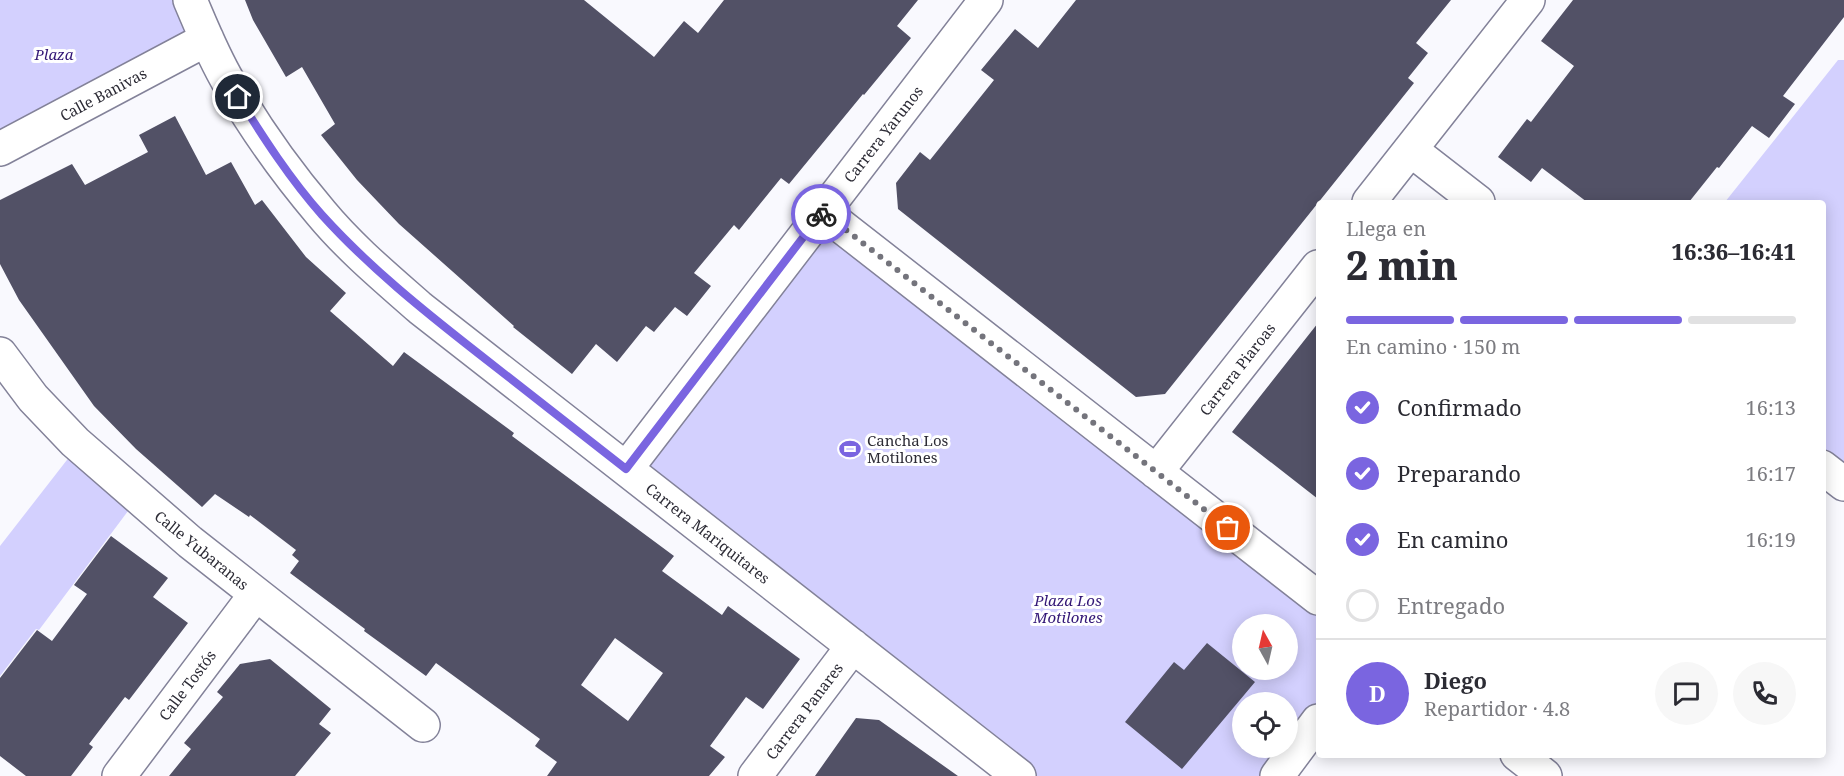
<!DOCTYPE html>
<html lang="es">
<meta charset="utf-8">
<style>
:root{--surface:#fff;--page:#f7f7f7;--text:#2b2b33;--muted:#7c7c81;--line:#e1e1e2;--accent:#7a65e0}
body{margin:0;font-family:"Noto Serif",serif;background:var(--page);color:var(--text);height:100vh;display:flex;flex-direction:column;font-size:22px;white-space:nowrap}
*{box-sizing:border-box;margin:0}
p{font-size:20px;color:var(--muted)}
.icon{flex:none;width:33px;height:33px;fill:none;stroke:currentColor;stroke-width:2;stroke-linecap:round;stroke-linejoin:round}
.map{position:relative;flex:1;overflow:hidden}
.side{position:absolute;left:1316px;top:200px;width:510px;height:558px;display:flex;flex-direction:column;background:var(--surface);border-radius:6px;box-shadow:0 3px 15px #0003}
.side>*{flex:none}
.needle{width:39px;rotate:352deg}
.buttons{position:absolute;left:1232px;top:614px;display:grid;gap:12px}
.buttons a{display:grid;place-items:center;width:66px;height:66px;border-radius:50%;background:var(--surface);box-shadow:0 3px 15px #0003;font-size:30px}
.pin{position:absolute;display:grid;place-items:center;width:51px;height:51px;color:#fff;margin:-26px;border:3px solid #fff;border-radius:50%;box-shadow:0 2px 6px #0007}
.courier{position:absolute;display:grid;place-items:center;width:60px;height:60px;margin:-30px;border:4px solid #7a65e0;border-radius:50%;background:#fff;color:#222;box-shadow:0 2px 8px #0007}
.headline em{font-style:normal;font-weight:800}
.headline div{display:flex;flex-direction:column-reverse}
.headline{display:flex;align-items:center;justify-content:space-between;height:102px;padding:0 30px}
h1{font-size:39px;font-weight:800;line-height:45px}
.bar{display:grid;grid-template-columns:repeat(4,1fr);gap:9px 6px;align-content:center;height:72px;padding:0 30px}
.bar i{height:8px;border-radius:4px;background:var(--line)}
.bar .on{background:var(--accent)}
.bar p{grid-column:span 4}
.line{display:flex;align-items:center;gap:15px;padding:0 30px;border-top:2px solid var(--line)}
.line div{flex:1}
.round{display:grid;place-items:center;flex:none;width:63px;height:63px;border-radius:32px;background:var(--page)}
ol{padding:0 30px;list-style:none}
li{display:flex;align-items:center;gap:18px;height:66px}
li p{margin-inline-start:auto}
li .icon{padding:6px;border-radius:50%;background:var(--accent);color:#fff;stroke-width:4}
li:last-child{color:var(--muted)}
li i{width:33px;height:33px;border:3px solid var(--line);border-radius:50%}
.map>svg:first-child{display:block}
</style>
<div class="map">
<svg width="1844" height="776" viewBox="0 0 1844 776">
<rect width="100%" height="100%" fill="#f9f9fe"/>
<path fill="#d3d0fe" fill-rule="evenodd" d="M0 0H186L202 37 0 145Z
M1838 60H1844V484L1823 468 1822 202H1725Z
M823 212 1318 598V721L1277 776H1019L626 469ZM1242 624H1287V669H1242ZM1242 702H1287V747H1242Z
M77 447 137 499 39 630 36 629 0 676V546Z"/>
<path fill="#525166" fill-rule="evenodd" d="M245 0H584L654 57 684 21 698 33 724 0H918L897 26 911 38 864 95 863 94 789 184 781 178 739 230 734 225 694 273 711 286 687 316 675 307 654 332 646 326 617 362 596 344 572 374 513 327 514 326 399 224 357 180 321 135 335 124 302 67 286 77 253 20Z
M1076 0H1451L1416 43 1428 53 1408 78 1414 83 1165 394 1136 397 898 209 896 183 920 152 930 160 994 80 981 70 1015 29 1038 48Z
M1573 0H1844V17L1783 96 1795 104 1769 138 1752 126 1719 168 1717 167 1689 202H1587L1542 168 1531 182 1498 157 1527 119 1531 122 1574 66 1541 41Z
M175 116 206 175 231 162 255 205 262 200 306 257 346 293 330 311 393 366 404 352 514 433 512 436 674 556 662 571 722 615 728 606 800 659 763 709 746 697 710 746 725 757 709 776H547L557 762 535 746 540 739 436 663 426 676 364 631 365 629 290 573 299 561 292 555 296 550 250 515 249 517 215 494 202 507 136 449 94 406 19 300 0 264V200L72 164 85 185 148 152 139 135ZM615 638 663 673 628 721 581 685Z
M1318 323V499L1232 432Z
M111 536 168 578 153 597 188 623 129 700 125 697 89 744 93 747 71 776H26L0 756V678L37 630 52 641 87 594 74 585Z
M1207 643 1255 682 1182 769 1125 722 1174 662 1184 670Z
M270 659 331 709 319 724 331 733 295 776H169L191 749 184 743 223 697 217 692 240 664Z
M856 718 879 720 958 776H815Z"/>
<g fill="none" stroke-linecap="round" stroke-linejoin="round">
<defs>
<path id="minor" d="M190 0C202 28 213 56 229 83 255 128 287 173 321 213 350 248 386 278 420 308L1019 776
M0 149 207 39
M1411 150 1478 202
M1369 202 1528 0
M823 212 1318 598
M0 354 33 398 75 442 190 542 423 725
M1822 467 1844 484
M626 469 986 0
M1156 472 1318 267
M1517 754 1545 776
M119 776 256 594
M755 776 853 646
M1277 776 1318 721"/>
</defs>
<use href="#minor" stroke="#838299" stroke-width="36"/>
<use href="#minor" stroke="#fff" stroke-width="33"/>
</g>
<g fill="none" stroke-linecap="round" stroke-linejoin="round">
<path stroke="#74747c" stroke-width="6" stroke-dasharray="0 10.8" d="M821 214 823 212 1228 528"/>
<path stroke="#7a65e0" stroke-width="8" d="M238 97C263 137 290 179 322 215 369 267 424 311 479 354 528 392 577 431 626 469L821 214"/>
</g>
<defs>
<symbol id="stadium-bare" viewBox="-9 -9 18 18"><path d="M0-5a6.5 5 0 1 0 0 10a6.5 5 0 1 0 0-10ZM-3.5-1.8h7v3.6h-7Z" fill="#7a65e0" stroke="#fff" stroke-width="2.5" paint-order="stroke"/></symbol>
</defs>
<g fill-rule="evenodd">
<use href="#stadium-bare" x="835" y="434" width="30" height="30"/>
</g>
<g text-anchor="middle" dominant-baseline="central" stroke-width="6" stroke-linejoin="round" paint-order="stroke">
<g font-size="15" font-style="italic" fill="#321676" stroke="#fff">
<text x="54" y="54">Plaza</text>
<text x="1068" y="600">Plaza Los<tspan x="1068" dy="17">Motilones</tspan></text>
</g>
<g font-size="15" fill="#2d2c36" stroke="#fff">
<text transform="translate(103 94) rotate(-28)">Calle Banivas</text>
<text transform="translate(883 134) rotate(-52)">Carrera Yarunos</text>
<text transform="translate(1237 369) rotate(-52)">Carrera Piaroas</text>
<text transform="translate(708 533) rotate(38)">Carrera Mariquitares</text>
<text transform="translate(202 550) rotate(39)">Calle Yubaranas</text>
<text transform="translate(187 685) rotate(-53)">Calle Tostós</text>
<text transform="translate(804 711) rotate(-53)">Carrera Panares</text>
</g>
<g font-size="15" fill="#2d2c36" stroke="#fff" text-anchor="start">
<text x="867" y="440">Cancha Los<tspan x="867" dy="17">Motilones</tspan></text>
</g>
</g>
</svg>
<div class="buttons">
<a><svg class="needle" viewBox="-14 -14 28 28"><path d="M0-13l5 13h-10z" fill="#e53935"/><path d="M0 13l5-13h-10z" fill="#7c7c81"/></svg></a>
<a><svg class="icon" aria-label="locate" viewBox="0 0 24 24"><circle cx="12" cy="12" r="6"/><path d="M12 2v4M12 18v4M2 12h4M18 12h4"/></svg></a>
</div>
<div class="pin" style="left:1228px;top:528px;background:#ea580c"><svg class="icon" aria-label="bag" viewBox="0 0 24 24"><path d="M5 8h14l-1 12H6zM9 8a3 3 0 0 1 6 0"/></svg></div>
<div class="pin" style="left:238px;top:97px;background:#1f2937"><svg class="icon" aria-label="home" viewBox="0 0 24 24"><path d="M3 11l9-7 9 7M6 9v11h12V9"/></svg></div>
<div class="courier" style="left:821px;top:214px"><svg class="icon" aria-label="bike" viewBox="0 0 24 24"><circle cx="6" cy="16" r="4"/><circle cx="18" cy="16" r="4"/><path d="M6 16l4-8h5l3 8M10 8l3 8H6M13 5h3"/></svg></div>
<section class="side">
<div class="headline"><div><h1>2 min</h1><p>Llega en</p></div><em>16:36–16:41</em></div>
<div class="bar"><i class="on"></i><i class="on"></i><i class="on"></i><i></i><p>En camino · 150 m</p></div>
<ol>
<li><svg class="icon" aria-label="check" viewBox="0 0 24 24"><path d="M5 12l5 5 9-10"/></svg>Confirmado<p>16:13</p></li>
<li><svg class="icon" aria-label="check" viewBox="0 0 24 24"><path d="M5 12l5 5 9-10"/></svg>Preparando<p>16:17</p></li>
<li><svg class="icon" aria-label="check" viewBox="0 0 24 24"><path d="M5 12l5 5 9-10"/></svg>En camino<p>16:19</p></li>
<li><i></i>Entregado</li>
</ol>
<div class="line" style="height:108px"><b class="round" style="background:var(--accent);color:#fff">D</b><div><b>Diego</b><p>Repartidor · 4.8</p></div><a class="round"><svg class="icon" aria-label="chat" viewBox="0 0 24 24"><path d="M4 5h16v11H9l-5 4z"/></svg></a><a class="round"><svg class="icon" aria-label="phone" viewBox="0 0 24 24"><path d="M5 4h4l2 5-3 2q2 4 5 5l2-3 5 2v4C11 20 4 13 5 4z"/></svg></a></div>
</section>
</div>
